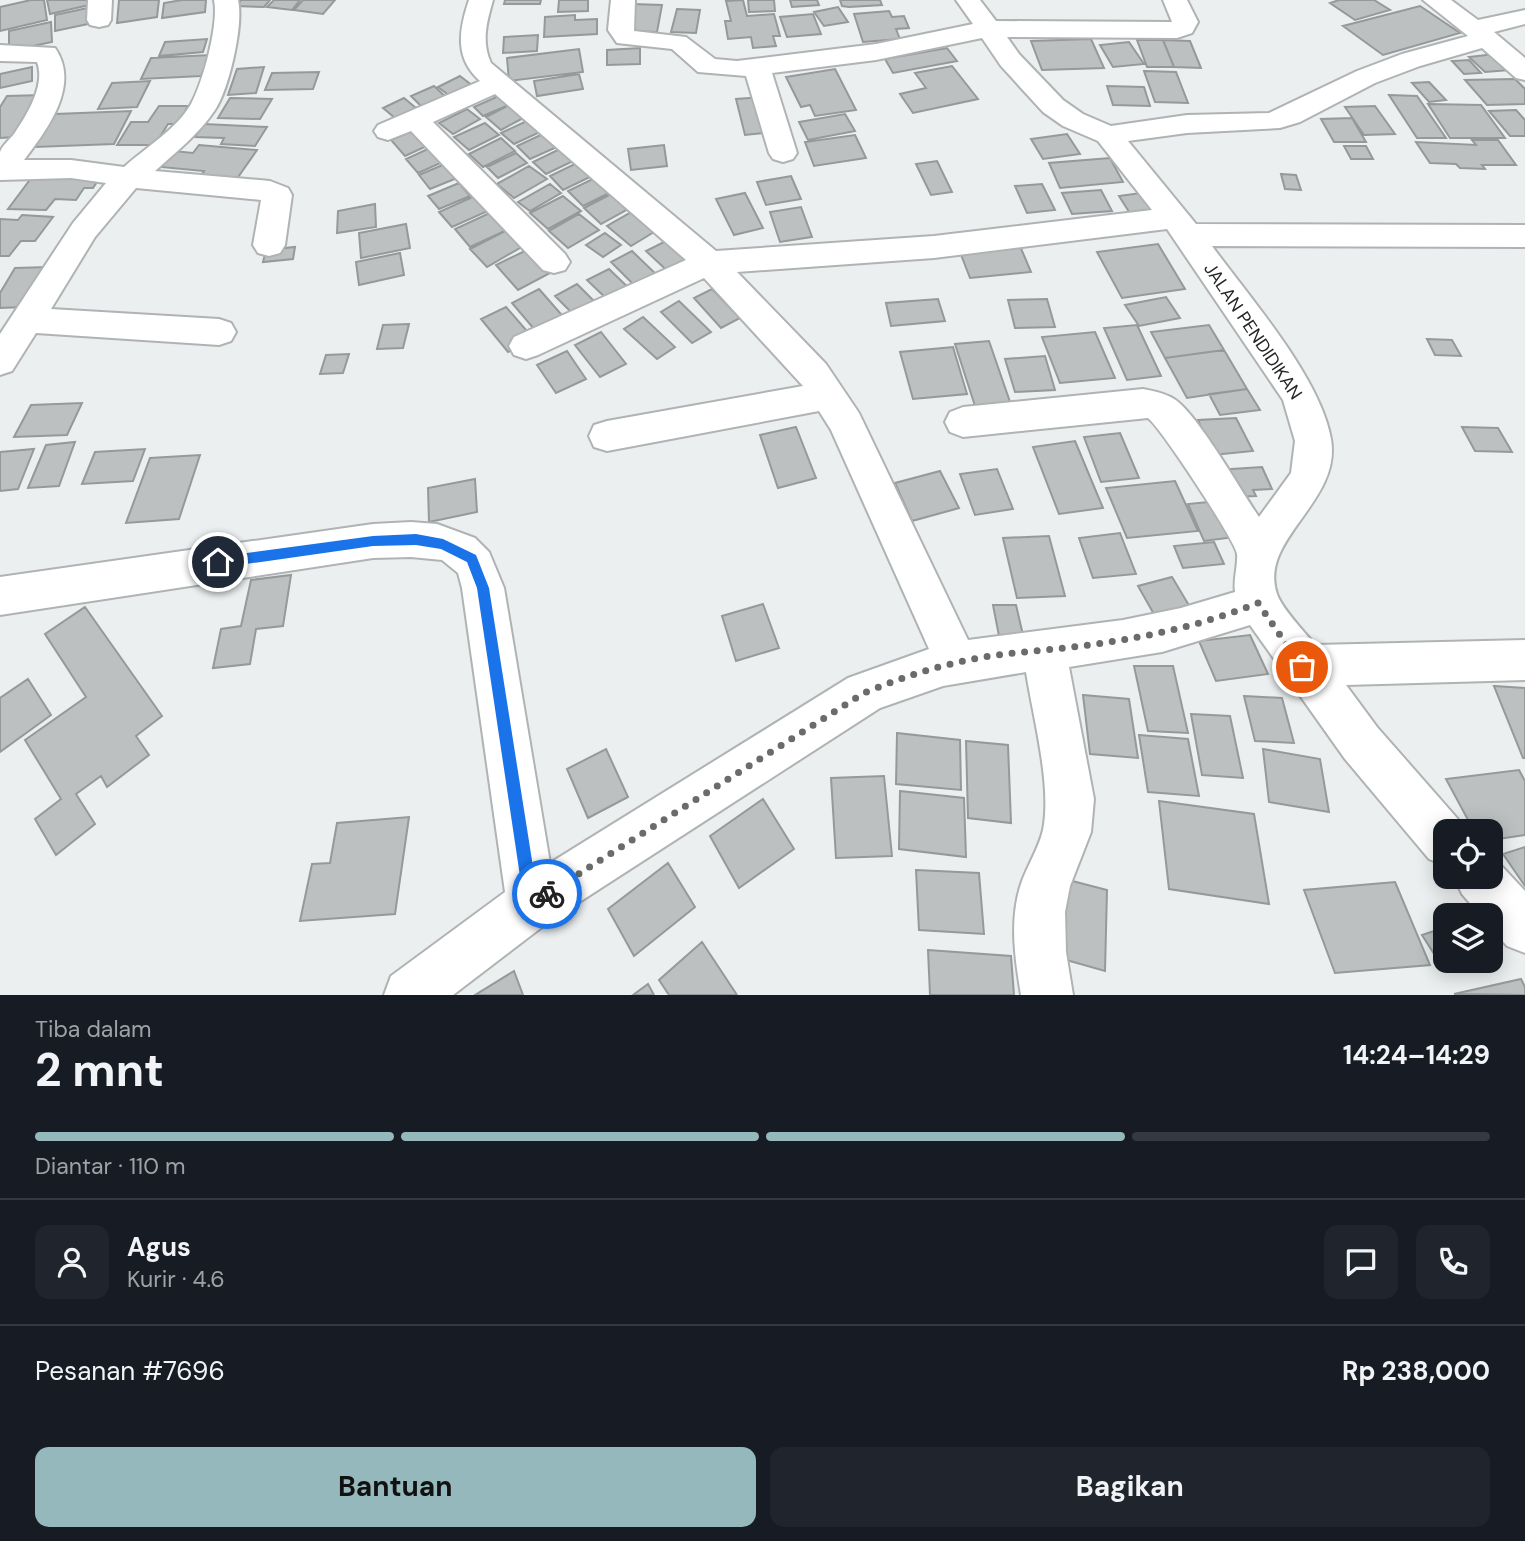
<!DOCTYPE html>
<html lang="id">
<meta charset="utf-8">
<style>
:root{--surface:#171b24;--page:#20242c;--text:#f1f3f6;--muted:#9ea1a6;--line:#363941;--accent:#95b8bd}
body{margin:0;font-family:"DM Sans",sans-serif;background:var(--page);color:var(--text);height:100vh;display:flex;flex-direction:column;font-size:26px;white-space:nowrap}
*{box-sizing:border-box;margin:0}
p{font-size:23px;color:var(--muted)}
.icon{flex:none;width:38px;height:38px;fill:none;stroke:currentColor;stroke-width:2;stroke-linecap:round;stroke-linejoin:round}
.map{position:relative;height:995px;overflow:hidden}
.details{display:flex;flex-direction:column;background:var(--surface);flex:1}
.details>*{flex:none}
.fabs{position:absolute;left:1433px;top:819px;display:grid;gap:14px}
.fabs a{display:grid;place-items:center;width:70px;height:70px;border-radius:14px;background:var(--surface);box-shadow:0 4px 18px #0003;font-size:35px}
.pin{position:absolute;display:grid;place-items:center;width:60px;height:60px;color:#fff;margin:-30px;border:4px solid #fff;border-radius:50%;box-shadow:0 2px 7px #0007}
.courier{position:absolute;display:grid;place-items:center;width:70px;height:70px;margin:-35px;border:5px solid #1a73e8;border-radius:50%;background:#fff;color:#222;box-shadow:0 2px 9px #0007}
.summary em{font-style:normal;font-weight:700}
.summary div{display:flex;flex-direction:column-reverse}
.summary{display:flex;align-items:center;justify-content:space-between;height:119px;padding:0 35px}
h1{font-size:46px;font-weight:700;line-height:52px}
.bar{display:grid;grid-template-columns:repeat(4,1fr);gap:10px 7px;align-content:center;height:84px;padding:0 35px}
.bar i{height:9px;border-radius:5px;background:var(--line)}
.bar .selected{background:var(--accent)}
.bar p{grid-column:span 4}
.line{display:flex;align-items:center;gap:18px;padding:0 35px;border-top:2px solid var(--line)}
.line div{flex:1}
.round{display:grid;place-items:center;flex:none;width:74px;height:74px;border-radius:14px;background:var(--page)}
.cta{display:flex;gap:14px;margin-top:auto;padding:14px 35px}
.cta a{flex:1;height:80px;border-radius:14px;background:var(--accent);color:#111;font-size:28px;font-weight:700;line-height:80px;text-align:center}
.cta a+a{background:var(--page);color:var(--text)}
.map>svg:first-child{display:block}
</style>
<div class="map">
<svg width="1525" height="995" viewBox="0 0 1525 995">
<rect width="100%" height="100%" fill="#ebeff0"/>
<path fill="#bcc0c0" stroke="#959999" stroke-width="2" d="M31 0H44L47 20 0 31V7Z
M47 0H88L89 5 50 14Z
M119 0H159L157 17 117 23Z
M182 0H206L205 12 162 18 164 3Z
M241 0H270L264 7 236 6Z
M274 0H300L292 10 267 7Z
M303 0H335L323 14 294 10Z
M505 0H541L540 4H504Z
M559 0H588V11L558 12Z
M743 0 747 16 774 14 780 36H773L776 46 753 48 751 37 728 39 725 21H731L726 1Z
M748 0H774L775 11 749 12Z
M790 0H817L819 5 792 7Z
M840 0H880L882 5 849 7 842 6Z
M1339 0H1374L1390 10 1355 20 1330 3Z
M632 4 662 5 657 32 626 31Z
M1420 6 1460 33 1383 55 1343 26Z
M92 7 93 23 55 31V15Z
M838 7 848 22 824 26 814 12Z
M677 9 700 10 696 33 671 32Z
M889 11 892 17 904 16 909 28 896 29 900 39 863 42 854 14Z
M813 14 821 34 787 37 780 17Z
M575 15V20L597 19V34L544 37 545 17Z
M51 22 52 42 9 51V31Z
M538 35 537 51 503 53 504 37Z
M207 39 203 52 159 56 165 42Z
M1091 39 1104 68 1042 70 1031 41Z
M1137 40H1163L1174 67H1147Z
M1163 40 1190 41 1201 68 1174 67Z
M1129 42 1144 64 1113 67 1100 45Z
M640 48V64L607 65V50Z
M947 48 957 61 893 73 885 59Z
M579 49 583 72 509 81 507 58Z
M1495 54 1511 70 1485 72 1469 57Z
M210 55 201 76 141 79 151 58Z
M1469 60 1481 73 1464 74 1452 61Z
M952 66 978 99 913 113 900 94 926 88 915 73Z
M32 67V81L0 88V74Z
M264 67 256 93 228 95 237 69Z
M835 69 856 110 815 116 810 105 801 107 786 77Z
M1144 71 1176 72 1188 103 1155 102Z
M319 72 313 89 265 90 272 73Z
M579 74 583 89 537 96 534 81Z
M460 76 477 89 455 100 438 87Z
M1515 79 1525 89V104L1487 105 1465 80Z
M150 81 137 107 98 109 112 83Z
M1429 82 1446 100 1429 102 1412 83Z
M434 86 449 100 426 111 411 96Z
M1107 86 1144 87 1150 106 1113 105Z
M43 95 15 137 0 138V107L7 96Z
M501 95 511 104 483 116 474 107Z
M1389 95 1417 96 1446 138H1417Z
M764 97 773 132 745 135 736 99Z
M230 98 272 99 260 119 218 118Z
M404 98 422 113 401 123 383 108Z
M511 104 527 116 501 130 486 117Z
M1428 104 1481 105 1505 138H1450Z
M159 106H188L178 124H168L155 145H117L131 122H148Z
M1375 106 1395 134 1364 135 1345 107Z
M467 109 480 119 453 134 439 123Z
M1516 110 1525 120V136H1510L1489 111Z
M131 111 114 144 35 147 55 114Z
M845 114 855 131 808 140 799 122Z
M1352 118 1366 142H1334L1321 119Z
M527 121 540 132 514 144 501 133Z
M485 123 499 135 469 150 454 137Z
M204 124 267 127 255 146 221 144 224 138 195 137Z
M415 130 429 145 405 156 391 140Z
M545 133 559 146 530 159 517 146Z
M1067 134 1080 154 1043 159 1031 139Z
M855 135 866 158 814 166 805 142Z
M501 138 515 151 483 167 469 154Z
M1472 140H1498L1516 165H1482L1485 169 1460 168 1456 164 1430 163 1416 142 1476 145Z
M199 145 257 150 234 183 198 180 204 171 161 167 174 151 193 153Z
M664 145 667 166 631 170 628 149Z
M1344 146H1366L1373 159H1351Z
M432 147 445 161 418 173 406 159Z
M560 149 573 161 546 174 533 162Z
M516 153 527 163 498 178 487 167Z
M1110 158 1123 182 1060 188 1049 163Z
M937 161 952 192 931 195 916 164Z
M577 163 590 177 563 190 550 176Z
M445 164 457 178 430 189 419 175Z
M529 166 547 179 514 198 497 184Z
M1281 174 1296 175 1301 190 1285 189Z
M791 176 801 199 766 205 757 182Z
M32 177 99 179 93 188H84L76 200 55 199 46 210 8 209Z
M595 178 611 192 583 206 568 191Z
M459 183 470 196 439 209 428 196Z
M550 184 561 193 530 211 518 202Z
M1042 184 1055 210 1027 213 1015 186Z
M1101 190 1112 211 1072 214 1062 193Z
M745 193 763 228 734 235 716 199Z
M1141 193 1154 211 1131 215 1119 196Z
M611 194 628 209 601 224 584 208Z
M477 195 490 210 452 227 439 212Z
M563 196 581 211 548 229 530 213Z
M375 204 376 227 337 233 338 211Z
M801 207 812 237 780 242 770 212Z
M635 210 659 229 631 246 607 226Z
M494 211 509 229 470 247 455 229Z
M579 214 599 230 568 248 549 231Z
M22 215 53 217 35 241H21L9 256H0V219L18 220Z
M406 224 410 248 361 258 359 233Z
M509 229 525 245 487 267 470 249Z
M605 233 621 245 603 257 586 245Z
M666 241 695 267 675 278 646 251Z
M1158 244 1185 289 1122 298 1097 252Z
M1020 246 1031 272 970 278 960 252Z
M295 247 293 259 263 262 266 250Z
M527 250 550 273 518 290 496 265Z
M632 251 661 279 640 291 611 262Z
M400 253 404 275 359 285 356 262Z
M48 267 24 307 0 308V293L15 268Z
M609 269 633 292 612 304 587 280Z
M577 284 602 309 580 321 555 296Z
M539 289 567 321 540 336 512 303Z
M712 289 740 318 721 328 694 298Z
M1166 297 1180 318 1139 326 1125 305Z
M938 299 945 321 891 326 886 303Z
M1047 299 1055 327 1015 328 1008 300Z
M679 301 711 332 692 343 661 312Z
M506 307 533 338 508 352 481 319Z
M643 317 675 347 657 359 624 329Z
M409 324 403 348 377 349 383 325Z
M1137 325 1161 376 1127 380 1104 328Z
M1209 325 1224 350 1165 358 1151 332Z
M601 332 626 364 600 377 575 345Z
M1095 332 1115 378 1060 383 1042 337Z
M1427 339 1452 340 1461 356 1435 355Z
M989 341 1010 402 975 406 955 344Z
M953 347 967 394 913 399 900 352Z
M1224 350 1247 389 1187 398 1165 358Z
M567 351 586 379 556 393 537 365Z
M349 354 343 373 320 374 326 355Z
M1045 356 1055 390 1015 392 1005 359Z
M1247 389 1260 410 1220 415 1209 394Z
M82 403 67 435 14 437 31 405Z
M1236 418 1253 451 1213 455 1198 420Z
M796 427 816 478 778 488 760 435Z
M1462 427 1498 428 1512 452 1475 451Z
M1120 433 1139 478 1101 482 1084 437Z
M1075 441 1103 508 1059 514 1033 447Z
M75 442 59 486 28 488 46 445Z
M34 449 18 489 0 491V452Z
M145 449 133 481 82 484 95 452Z
M200 455 179 519 126 523 150 458Z
M1262 467 1272 489 1253 490 1256 496 1229 497 1217 470Z
M997 469 1013 509 975 515 960 474Z
M940 471 959 508 912 521 895 483Z
M475 479 477 512 429 522 428 488Z
M1175 481 1198 531 1127 538 1106 488Z
M1218 501 1235 537 1204 541 1188 504Z
M1120 533 1136 574 1093 578 1079 538Z
M1049 536 1065 596 1017 598 1003 538Z
M1214 542 1224 564 1183 568 1174 546Z
M291 575 283 626 256 629 250 664 213 668 221 629 241 626 251 580Z
M1172 577 1190 607 1155 616 1138 586Z
M763 604 779 648 736 661 722 616Z
M993 605H1016L1023 635 999 636Z
M85 607 162 716 136 736 149 755 107 787 101 776 76 794 95 824 56 855 35 819 61 799 25 740 86 697 45 634Z
M1250 635 1268 674 1216 681 1199 641Z
M1134 666H1173L1188 733 1148 731Z
M28 679 51 715 0 752V698Z
M1494 686 1525 688V758H1523Z
M1083 695 1129 699 1138 758 1090 754Z
M1244 696 1282 698 1294 743 1255 741Z
M1191 714 1230 716 1243 778 1202 775Z
M897 733 960 740 961 790 896 784Z
M1139 735 1188 739 1199 796 1148 792Z
M966 741 1008 745 1011 823 968 818Z
M606 749 628 797 588 818 567 769Z
M1263 749 1320 759 1329 812 1269 802Z
M1519 770 1525 781V835L1491 840V831H1474L1446 779Z
M884 776 892 856 836 858 831 778Z
M900 791 964 798 966 857 899 849Z
M763 799 794 849 739 888 710 836Z
M1159 801 1254 814 1269 904 1169 889Z
M409 817 395 914 300 921 312 864 330 863 337 823Z
M1525 847V886L1503 854Z
M668 863 695 907 634 956 608 909Z
M916 870 979 873 984 934 919 930Z
M1057 877 1107 890 1105 971 1052 956Z
M1395 882 1430 965 1335 973 1304 890Z
M1446 927V961H1472L1445 971 1422 935Z
M702 942 737 995H669L659 980Z
M928 950 1011 956 1014 995H930Z
M514 971 523 995H475Z
M1521 979 1525 987V995L1454 994Z
M648 984 654 995H633Z"/>
<g fill="none" stroke-linecap="round" stroke-linejoin="round">
<defs>
<path id="minor" d="M88 0H112L111 20 108 25 99 27 90 25 87 20Z
M214 0H238C244 24 229 89 215 110 199 134 176 152 155 171L270 181 288 188 292 195 285 245 280 253 269 256 258 253 253 245 261 200 136 188 95 237 51 309 219 319 231 323 236 332 231 341 219 345 36 333 12 371 0 375V334L73 223 106 183 71 178 0 180C0 173 0 160 0 152 2 146 10 139 14 134 26 116 46 85 37 62L0 61V45L55 48C81 85 47 130 24 160H71L124 167C145 148 177 129 191 104 203 82 219 24 214 0Z
M469 0H493C487 21 481 42 491 63L716 251 934 236 1152 210 1098 141 1063 126 1043 112 1001 66 982 38 876 60 772 73 797 153 793 159 783 162 773 159 769 153 746 76 698 72 672 49 617 43 608 30 611 0H635L634 31 686 37 715 59 737 61 876 44 973 24 956 0H980L996 21 1172 22 1163 0H1187L1198 22 1192 33 1177 38 1007 37 1019 54 1063 100 1083 114 1111 126 1187 115 1269 113 1357 71 1402 54 1468 36 1423 0H1451L1478 20 1525 10V24L1494 32 1525 58V80L1516 78 1482 48 1420 66 1375 83 1300 122 1280 128 1187 133 1128 141 1196 224 1525 225V247L1212 246C1250 298 1320 377 1331 439 1342 502 1258 539 1277 594 1282 609 1304 631 1315 645L1525 640V680L1346 685 1377 727 1463 825 1466 831H1446V866L1429 859 1345 759 1250 625 1162 652 1069 667 1094 799 1091 832 1070 886 1065 912 1066 952 1073 995H1021C1015 959 1009 920 1021 884 1027 866 1039 848 1043 830 1052 786 1033 717 1026 672L943 686 880 708 550 921 453 995H384L391 976 505 892 462 588 458 573 442 560 411 557 373 558 0 615V577L373 524 411 522 437 524 475 538 489 552 504 588 550 863 848 678 929 649 831 430 819 411 607 451 594 447 589 436 594 425 607 421 803 386 704 278 538 355 526 359 514 355 509 346 514 337 686 260 495 94 433 122 565 254 570 262 565 270 554 273 543 270 411 131 388 140 378 137 374 131 378 125 480 81C454 58 459 30 469 0ZM1167 229 1283 400 1295 441 1291 473 1259 517C1241 491 1197 413 1174 399 1165 393 1153 391 1143 389L963 407 950 412 945 422 950 432 963 437 1148 418C1161 428 1236 542 1237 554 1238 567 1233 579 1235 592L1181 608 1123 620 968 640 859 413 826 364 737 272 934 258Z
M1491 857 1496 860 1525 891V953L1507 946 1491 928V915H1480L1462 894 1454 877H1491Z"/>
</defs>
<use href="#minor" stroke="#afb3b3" stroke-width="4"/>
<use href="#minor" fill="#fff" fill-rule="evenodd"/>
</g>
<path fill="#1a73e8" d="M416 534 443 539 476 555 489 588 537 892 547 887 552 889 554 894 552 899 532 911 527 909 524 903 477 588 467 562 441 549 416 545 373 546 218 568 212 562 218 557 373 536Z"/>
<g fill="none" stroke-linecap="round" stroke-linejoin="round">
<path stroke="#6a6c6c" stroke-width="7" stroke-dasharray="0 12.6" d="M547 894 864 693C894 681 923 670 955 663 1003 651 1054 651 1103 643 1157 635 1208 623 1258 603L1302 667"/>
</g>
<g text-anchor="middle" dominant-baseline="central" stroke-width="6" stroke-linejoin="round" paint-order="stroke">
<g font-size="18" fill="#242525" stroke="#fff">
<text transform="translate(1253 331) rotate(56)">JALAN PENDIDIKAN</text>
</g>
</g>
</svg>
<div class="fabs">
<a><svg class="icon" aria-label="locate" viewBox="0 0 24 24"><circle cx="12" cy="12" r="6"/><path d="M12 2v4M12 18v4M2 12h4M18 12h4"/></svg></a>
<a><svg class="icon" aria-label="layers" viewBox="0 0 24 24"><path d="M12 4l9 5-9 5-9-5zM3 14l9 5 9-5"/></svg></a>
</div>
<div class="pin" style="left:1302px;top:667px;background:#ea580c"><svg class="icon" aria-label="bag" viewBox="0 0 24 24"><path d="M5 8h14l-1 12H6zM9 8a3 3 0 0 1 6 0"/></svg></div>
<div class="pin" style="left:218px;top:562px;background:#1f2937"><svg class="icon" aria-label="home" viewBox="0 0 24 24"><path d="M3 11l9-7 9 7M6 9v11h12V9"/></svg></div>
<div class="courier" style="left:547px;top:894px"><svg class="icon" aria-label="bike" viewBox="0 0 24 24"><circle cx="6" cy="16" r="4"/><circle cx="18" cy="16" r="4"/><path d="M6 16l4-8h5l3 8M10 8l3 8H6M13 5h3"/></svg></div>
</div>
<section class="details">
<div class="summary"><div><h1>2 mnt</h1><p>Tiba dalam</p></div><em>14:24–14:29</em></div>
<div class="bar"><i class="selected"></i><i class="selected"></i><i class="selected"></i><i></i><p>Diantar · 110 m</p></div>
<div class="line" style="height:126px"><a class="round"><svg class="icon" aria-label="person" viewBox="0 0 24 24"><circle cx="12" cy="8" r="4"/><path d="M4 21q1-7 8-7t8 7"/></svg></a><div><b>Agus</b><p>Kurir · 4.6</p></div><a class="round"><svg class="icon" aria-label="chat" viewBox="0 0 24 24"><path d="M4 5h16v11H9l-5 4z"/></svg></a><a class="round"><svg class="icon" aria-label="phone" viewBox="0 0 24 24"><path d="M5 4h4l2 5-3 2q2 4 5 5l2-3 5 2v4C11 20 4 13 5 4z"/></svg></a></div>
<div class="line" style="height:91px"><div>Pesanan #7696</div><b>Rp 238,000</b></div>
<div class="cta"><a>Bantuan</a><a>Bagikan</a></div>
</section>
